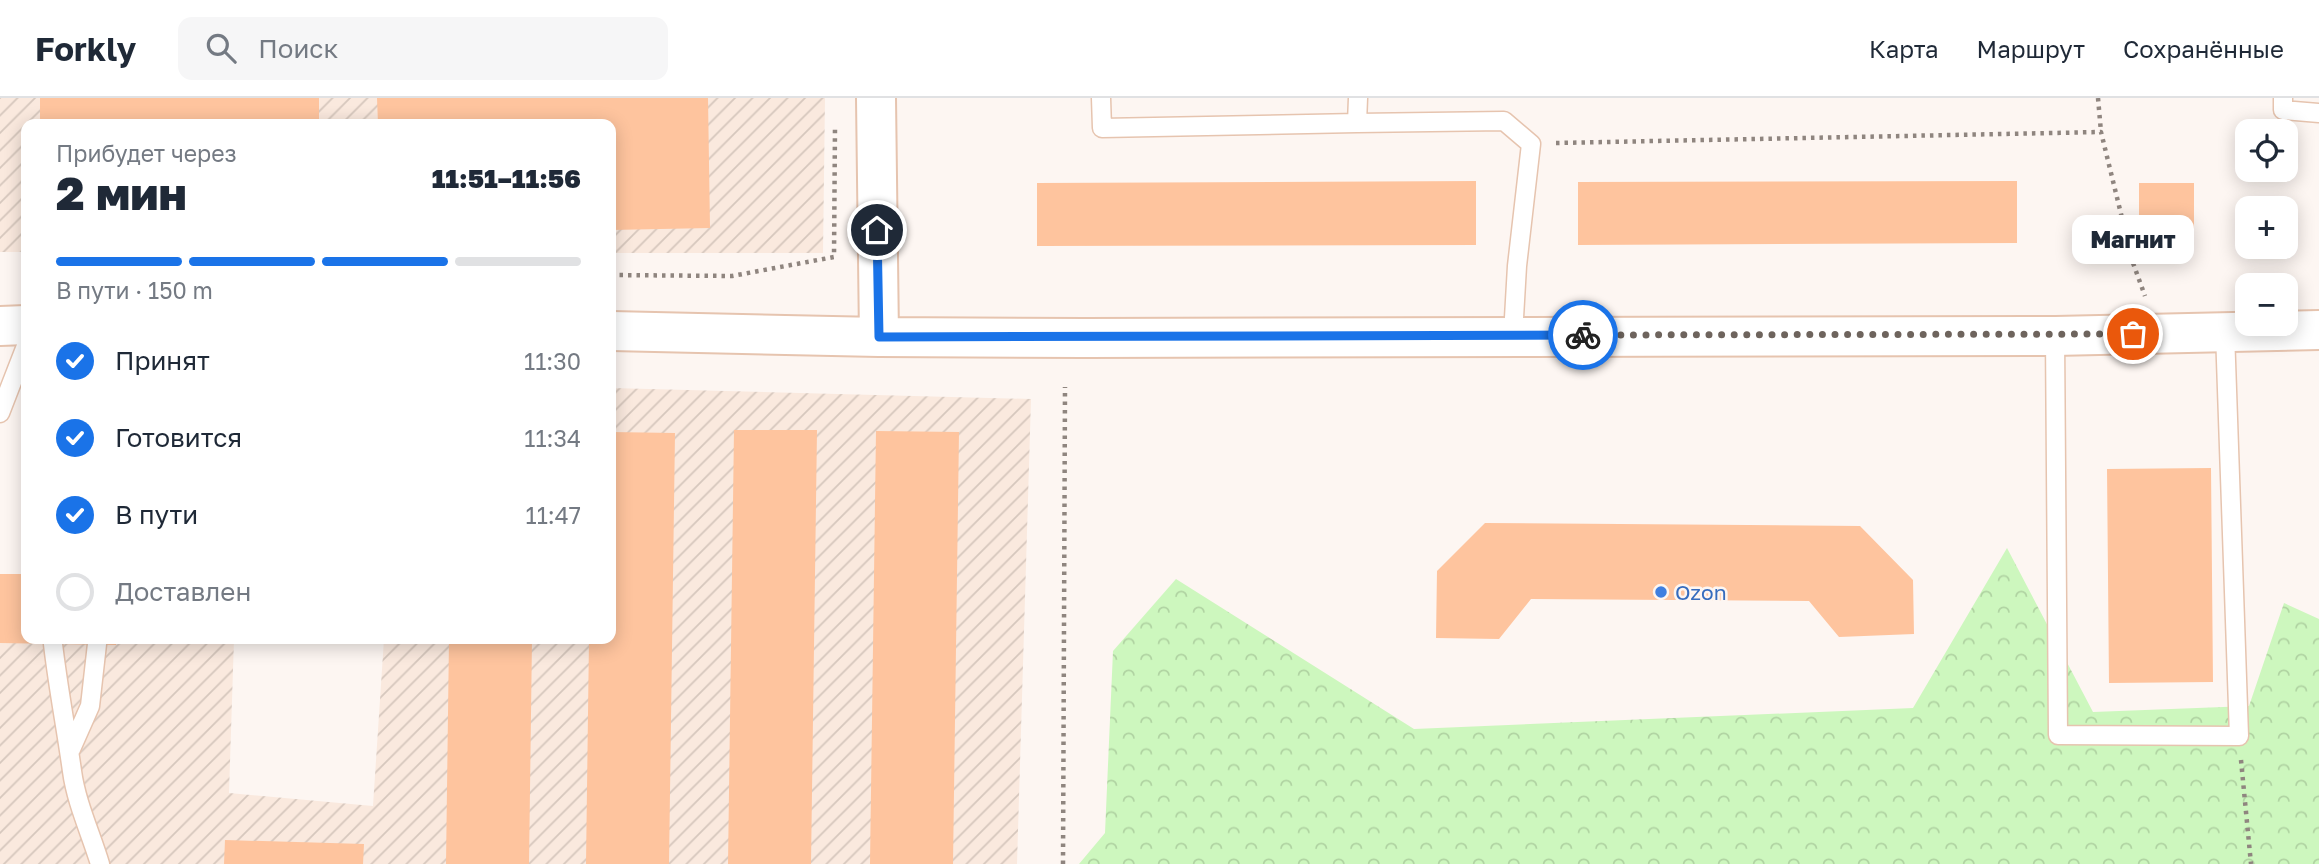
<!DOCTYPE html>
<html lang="ru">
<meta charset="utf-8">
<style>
:root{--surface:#fff;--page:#f6f6f7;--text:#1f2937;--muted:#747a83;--line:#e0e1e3;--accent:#1a73e8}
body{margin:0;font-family:"Golos Text",sans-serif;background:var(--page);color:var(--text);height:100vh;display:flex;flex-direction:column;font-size:26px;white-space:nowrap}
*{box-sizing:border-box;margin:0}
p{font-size:23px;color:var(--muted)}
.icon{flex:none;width:38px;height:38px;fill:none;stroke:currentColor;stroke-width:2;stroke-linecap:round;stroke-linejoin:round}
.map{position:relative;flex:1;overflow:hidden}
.panel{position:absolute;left:21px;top:21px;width:595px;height:525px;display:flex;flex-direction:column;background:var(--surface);border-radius:14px;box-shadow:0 4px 18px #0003}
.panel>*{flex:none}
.tools{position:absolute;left:2235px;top:21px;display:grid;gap:14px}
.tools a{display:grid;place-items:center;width:63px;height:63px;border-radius:14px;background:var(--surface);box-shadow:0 4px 18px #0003;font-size:35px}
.pin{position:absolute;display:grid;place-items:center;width:60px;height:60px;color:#fff;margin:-30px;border:4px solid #fff;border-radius:50%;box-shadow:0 2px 7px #0007}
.courier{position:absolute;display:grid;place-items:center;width:70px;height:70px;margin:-35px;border:5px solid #1a73e8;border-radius:50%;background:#fff;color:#222;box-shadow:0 2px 9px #0007}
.bubble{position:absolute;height:49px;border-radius:14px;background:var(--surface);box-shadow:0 4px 18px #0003;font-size:23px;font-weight:800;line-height:49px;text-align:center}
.headline em{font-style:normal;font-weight:800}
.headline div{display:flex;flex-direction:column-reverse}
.headline{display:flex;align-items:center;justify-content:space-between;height:119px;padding:0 35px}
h1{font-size:46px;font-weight:800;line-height:52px}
.bar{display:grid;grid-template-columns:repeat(4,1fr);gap:10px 7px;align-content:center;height:84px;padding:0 35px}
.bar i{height:9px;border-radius:5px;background:var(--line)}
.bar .current{background:var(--accent)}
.bar p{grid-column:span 4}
ol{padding:0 35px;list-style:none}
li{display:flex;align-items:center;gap:21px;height:77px}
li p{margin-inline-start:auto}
li .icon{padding:7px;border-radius:50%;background:var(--accent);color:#fff;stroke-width:4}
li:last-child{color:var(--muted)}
li i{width:38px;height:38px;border:4px solid var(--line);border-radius:50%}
header{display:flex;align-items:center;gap:42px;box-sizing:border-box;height:98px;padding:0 35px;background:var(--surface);border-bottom:2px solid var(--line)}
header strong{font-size:33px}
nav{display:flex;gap:38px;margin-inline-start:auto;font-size:24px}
.search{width:490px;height:63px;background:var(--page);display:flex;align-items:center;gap:18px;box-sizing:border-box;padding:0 24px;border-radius:14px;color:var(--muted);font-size:26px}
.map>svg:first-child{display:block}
</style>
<header>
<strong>Forkly</strong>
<div class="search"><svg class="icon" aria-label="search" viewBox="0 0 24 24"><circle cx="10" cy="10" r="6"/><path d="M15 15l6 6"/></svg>Поиск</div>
<nav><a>Карта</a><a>Маршрут</a><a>Сохранённые</a></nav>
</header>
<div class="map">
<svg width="2319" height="766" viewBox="0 0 2319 766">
<defs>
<pattern id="industrial-furrows" width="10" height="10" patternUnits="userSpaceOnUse" patternTransform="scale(1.75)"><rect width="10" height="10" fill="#fae9de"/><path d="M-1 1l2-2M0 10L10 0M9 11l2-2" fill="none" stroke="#d6c7bd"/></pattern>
<pattern id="forest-crowns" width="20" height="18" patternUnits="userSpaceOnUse" patternTransform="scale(1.75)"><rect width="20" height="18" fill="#cdf7be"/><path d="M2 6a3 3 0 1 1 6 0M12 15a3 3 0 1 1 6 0" fill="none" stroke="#b0d3a2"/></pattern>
</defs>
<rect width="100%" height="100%" fill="#fdf6f2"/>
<path fill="url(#industrial-furrows)" d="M0 0H825L823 155H611V26H26V154H0Z
M611 290 1031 301 1017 766H0V476H26V541H234L229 695 373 708 384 541H611Z"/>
<path fill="url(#forest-crowns)" d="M2007 450 2093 614 2249 608 2284 505 2319 521V766H1079L1105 735 1113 553 1176 481 1414 631 1913 610Z"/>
<path fill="#fec49e" d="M40 0H319V26H40Z
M377 0H708L710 130 611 132V26H378Z
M1476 83V147L1037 148V85Z
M2017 83V145L1578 147V84Z
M2139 85H2194V138H2139Z
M734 332H817L811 766H728Z
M876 333 959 334 953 766H870Z
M611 334 675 335 669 766H586L589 541H611Z
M2211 370 2213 584 2109 585 2107 371Z
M1485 425 1860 428 1913 482 1914 536 1839 539 1809 503 1531 501 1499 541 1436 540 1437 473Z
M0 476H26V541H116V547L0 545Z
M449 541H532L529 766H446Z
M225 742 364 746 363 766H224Z"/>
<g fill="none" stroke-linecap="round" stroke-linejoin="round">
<defs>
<path id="lane" d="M1101 0 1102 30 1357 25
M1358 0 1357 25 1504 23 1531 46 1517 168 1513 237
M2283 0V12L2319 15
M2055 238 2058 637 2239 638 2225 234
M0 315 26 248
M53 546C58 589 66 630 72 673 76 704 91 736 100 766
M71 651 90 608 97 546"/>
<path id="secondary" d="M876 0 879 239
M0 228 26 227
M611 233 879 239 1085 240 2055 238 2319 232"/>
</defs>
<use href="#lane" stroke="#e6c4af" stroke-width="21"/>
<use href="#secondary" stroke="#e6c4af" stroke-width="42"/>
<path stroke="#8f857f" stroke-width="4.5" stroke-dasharray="3.5 5" stroke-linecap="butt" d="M2098 0 2101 34
M1556 45 2101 34 2133 165 2145 198
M611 177 732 178 834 159 835 29
M2241 662 2251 766
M1063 766 1065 289"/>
<use href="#lane" stroke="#fff" stroke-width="18"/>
<use href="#secondary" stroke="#fff" stroke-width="38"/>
</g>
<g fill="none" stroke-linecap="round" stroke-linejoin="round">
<path stroke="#6e645d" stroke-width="7" stroke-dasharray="0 12.6" d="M1583 237 2133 236"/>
<path stroke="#1a73e8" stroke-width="9" d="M877 132 879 239 1583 237"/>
</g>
<circle fill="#3f7fe0" stroke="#fdf6f2" stroke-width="2.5" cx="1661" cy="494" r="7"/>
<g text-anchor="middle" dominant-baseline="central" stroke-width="5" stroke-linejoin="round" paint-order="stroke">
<g font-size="21" fill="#366cbe" stroke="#fdf6f2" text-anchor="start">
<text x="1675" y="494">Ozon</text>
</g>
</g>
</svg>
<div class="tools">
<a><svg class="icon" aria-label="locate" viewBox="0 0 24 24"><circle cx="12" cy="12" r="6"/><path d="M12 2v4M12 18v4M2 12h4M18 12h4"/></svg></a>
<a>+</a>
<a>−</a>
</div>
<div class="pin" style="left:2133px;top:236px;background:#ea580c"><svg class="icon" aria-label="bag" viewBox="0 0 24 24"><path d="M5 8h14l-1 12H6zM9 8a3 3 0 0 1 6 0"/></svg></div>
<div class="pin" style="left:877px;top:132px;background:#1f2937"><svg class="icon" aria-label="home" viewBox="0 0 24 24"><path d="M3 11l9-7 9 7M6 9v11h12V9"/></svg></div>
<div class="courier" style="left:1583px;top:237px"><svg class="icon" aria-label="bike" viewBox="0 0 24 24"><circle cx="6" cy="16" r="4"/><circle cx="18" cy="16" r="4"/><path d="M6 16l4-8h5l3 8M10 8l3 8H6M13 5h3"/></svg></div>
<div class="bubble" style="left:2072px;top:117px;width:122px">Магнит</div>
<section class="panel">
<div class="headline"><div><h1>2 мин</h1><p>Прибудет через</p></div><em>11:51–11:56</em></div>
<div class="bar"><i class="current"></i><i class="current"></i><i class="current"></i><i></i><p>В пути · 150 m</p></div>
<ol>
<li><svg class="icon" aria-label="check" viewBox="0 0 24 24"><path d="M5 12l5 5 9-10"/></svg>Принят<p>11:30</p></li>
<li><svg class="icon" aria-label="check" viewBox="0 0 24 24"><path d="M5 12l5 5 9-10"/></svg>Готовится<p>11:34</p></li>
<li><svg class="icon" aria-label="check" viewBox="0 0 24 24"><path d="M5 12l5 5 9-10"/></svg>В пути<p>11:47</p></li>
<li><i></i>Доставлен</li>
</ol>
</section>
</div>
